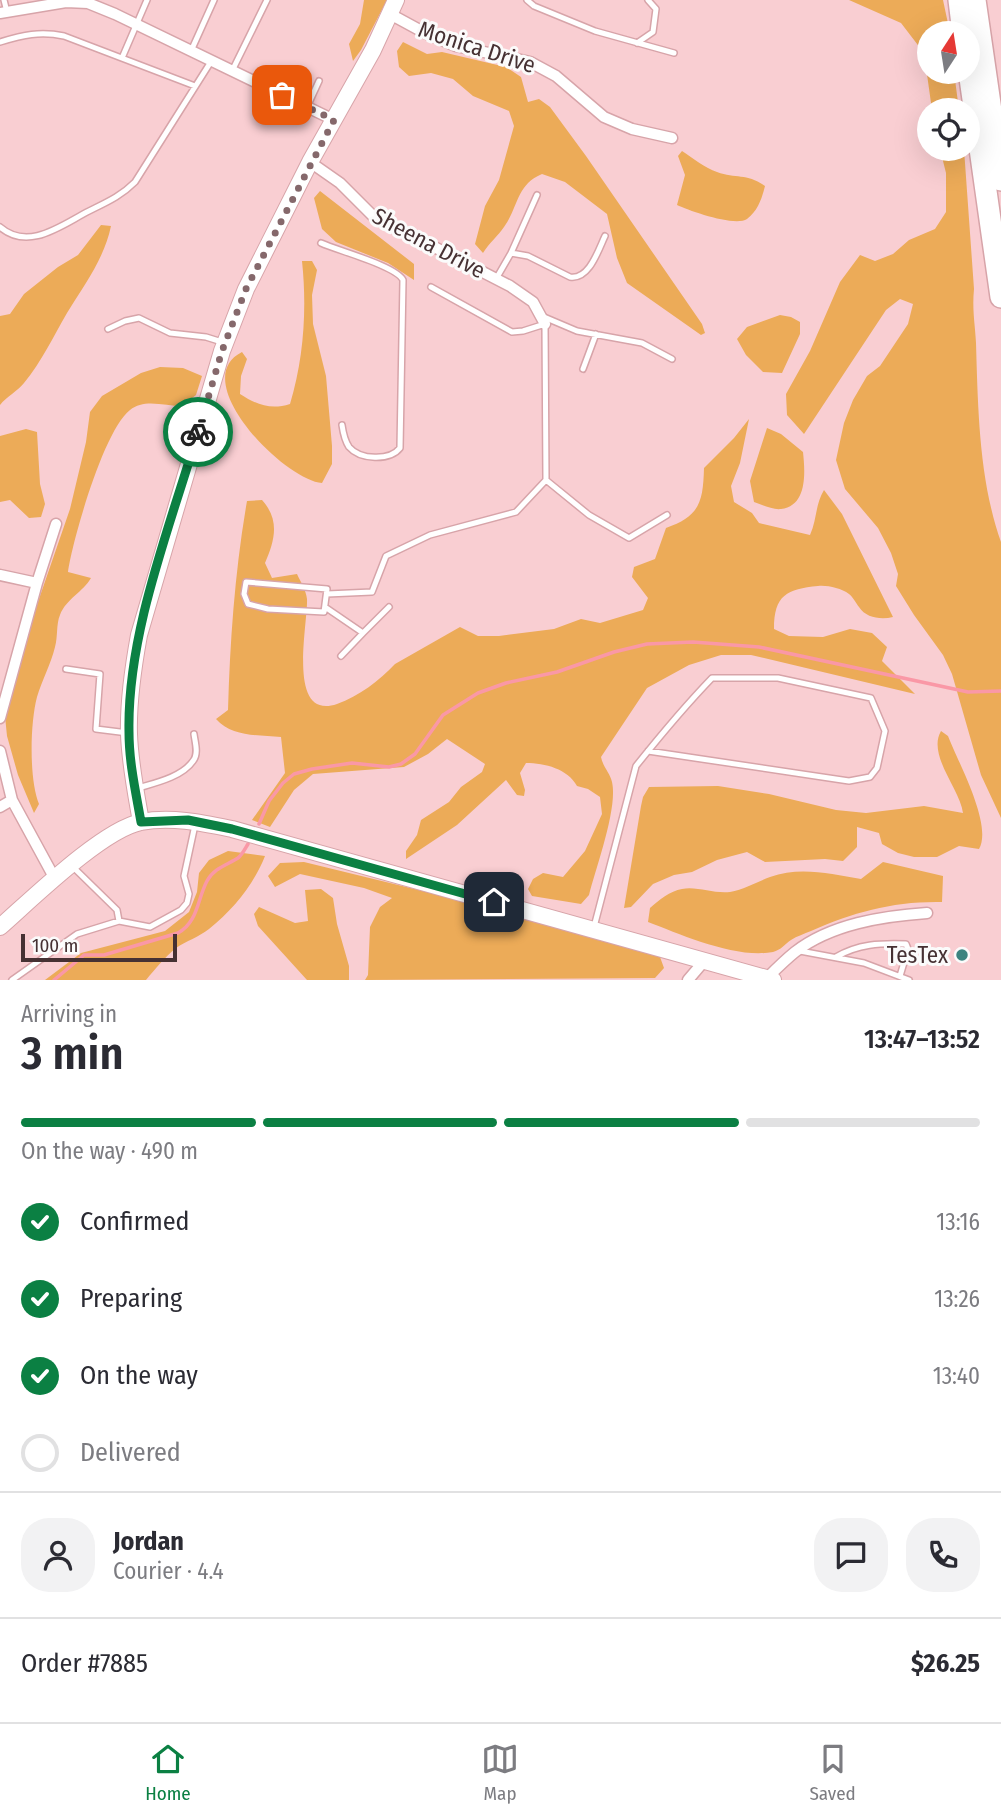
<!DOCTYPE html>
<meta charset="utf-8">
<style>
:root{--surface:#fff;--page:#f2f2f3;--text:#2b2b33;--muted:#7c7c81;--line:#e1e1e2;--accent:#0b8043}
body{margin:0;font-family:"Fira Sans Condensed",sans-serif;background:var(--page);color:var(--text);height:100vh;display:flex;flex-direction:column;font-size:26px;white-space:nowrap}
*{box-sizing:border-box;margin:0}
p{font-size:23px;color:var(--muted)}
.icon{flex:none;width:38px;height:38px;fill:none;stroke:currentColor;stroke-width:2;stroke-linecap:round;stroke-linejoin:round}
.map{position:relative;height:980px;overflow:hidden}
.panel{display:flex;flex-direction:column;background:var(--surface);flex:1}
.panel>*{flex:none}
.needle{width:46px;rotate:12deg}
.buttons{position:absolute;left:917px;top:21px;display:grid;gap:14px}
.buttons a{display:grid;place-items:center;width:63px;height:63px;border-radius:50%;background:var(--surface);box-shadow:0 7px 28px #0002;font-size:35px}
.scale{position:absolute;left:21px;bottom:18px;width:156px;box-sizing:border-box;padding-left:7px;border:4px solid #463133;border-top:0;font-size:19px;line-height:24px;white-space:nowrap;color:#463133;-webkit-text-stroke:5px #fbfbfb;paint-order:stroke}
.pin{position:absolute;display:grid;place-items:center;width:60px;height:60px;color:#fff;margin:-30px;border-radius:14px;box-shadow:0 4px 10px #0006}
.courier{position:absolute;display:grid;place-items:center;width:70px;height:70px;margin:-35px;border:5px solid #0b8043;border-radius:50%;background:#fff;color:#222;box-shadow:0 2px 9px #0007}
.headline em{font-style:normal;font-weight:600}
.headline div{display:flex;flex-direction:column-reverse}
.headline{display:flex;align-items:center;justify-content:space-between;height:119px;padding:0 21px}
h1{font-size:46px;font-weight:600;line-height:52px}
.bar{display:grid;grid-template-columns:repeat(4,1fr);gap:10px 7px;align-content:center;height:84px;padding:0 21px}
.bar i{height:9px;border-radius:5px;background:var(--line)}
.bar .selected{background:var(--accent)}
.bar p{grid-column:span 4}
.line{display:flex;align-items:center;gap:18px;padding:0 21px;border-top:2px solid var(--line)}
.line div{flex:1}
.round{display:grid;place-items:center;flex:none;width:74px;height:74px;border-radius:28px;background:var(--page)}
ol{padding:0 21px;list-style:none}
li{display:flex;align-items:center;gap:21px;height:77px}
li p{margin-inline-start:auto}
li .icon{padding:7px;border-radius:50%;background:var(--accent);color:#fff;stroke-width:4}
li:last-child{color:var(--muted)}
li i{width:38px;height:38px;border:4px solid var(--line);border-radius:50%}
.dock{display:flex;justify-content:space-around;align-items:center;height:98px;border-top:2px solid var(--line);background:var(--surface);font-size:19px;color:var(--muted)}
.dock a{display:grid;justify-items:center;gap:4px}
.dock .selected{color:var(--accent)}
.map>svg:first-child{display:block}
</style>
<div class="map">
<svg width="1001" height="980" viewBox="0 0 1001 980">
<rect width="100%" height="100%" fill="#f9ced2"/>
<path fill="#ecab58" d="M364 0H387L361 50 353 61 349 44 360 24Z
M849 0H943L950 33H929V72H954L959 110H932L924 53 901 23Z
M403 42 427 54 442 52 506 67 521 77 528 102 539 99 550 107 586 156 702 324 705 333 701 335 627 283 617 258 607 214 565 182 542 174C516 185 519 206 504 227 498 236 489 243 483 253L475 244 485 206 499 180 514 126 509 111 473 96 453 79 431 73 409 76 399 67 397 51Z
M940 149H964L974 289C972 310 975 324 976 343 978 409 979 480 1001 542V818L981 775 952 674 943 655 914 615 896 586 898 574 891 553 878 528 845 489 836 460 844 423 853 400 867 376 880 366 908 324 913 304 900 299 886 310 804 434 787 415 786 394 810 351 840 282 860 255 875 261 893 254 909 240 935 229 946 212V173Z
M682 151C693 158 705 168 717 172 736 179 747 173 765 186 762 198 758 211 747 219 735 227 690 211 677 205L685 175 678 156Z
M320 191 414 264V280L388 263 336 242 322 229 314 198Z
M101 225 111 226C104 259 85 284 67 313 53 337 42 361 24 383 18 391 7 396 0 405V316L10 314 24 294 58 267 78 255Z
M302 261H312L317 270 312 295 313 324 326 376 332 446V464L322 483C284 480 186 380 242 352L247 359 241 376 240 394C257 405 271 410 290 404 304 358 307 308 302 261Z
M780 315 791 317 800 322V334L782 373 763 372 746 355 737 339 747 327Z
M160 367 183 368 202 376 196 395 182 406C165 406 144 398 130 410 104 430 73 538 68 572L91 578C83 592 66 599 60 615 56 624 58 637 55 647 51 664 42 680 37 697 30 723 29 780 39 804L34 813 18 775 7 736 5 716 30 625 70 509 86 442 90 412 102 396 141 373Z
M749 419 740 463 731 486 734 502 752 513 759 523 810 535C817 520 815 505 824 490L842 514 893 617C881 620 866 618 859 607 856 603 853 597 849 594 841 588 827 585 818 586 787 589 774 595 774 629L789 636 823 637 850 629 872 633 887 647 882 661 915 694 751 655H721L689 665 647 688 601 757C603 767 610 773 612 782 618 808 596 867 589 895L581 904 532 896 528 889 533 879 543 873 563 877 585 851 602 814 600 797 588 789 577 786C568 769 545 763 526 763L520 773 525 790 524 796 517 795 506 780 457 825 406 859V851L417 835 421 820 449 802 461 787 482 772 485 764 447 739 428 754 404 767 313 774 294 790 270 827 252 820 285 773 281 737C258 735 232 737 216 719L228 710C230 640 235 570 247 501L262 500C280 520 275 540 265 563L272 578 297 574C300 581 306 590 307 599 308 625 286 721 337 704 359 696 379 681 395 664L460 627 478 636H499L554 629 581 619 600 623 643 610 648 598 632 577 634 567 655 559 666 528C700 516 703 502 704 468L734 438Z
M767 428 781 434 803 452C805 471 808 506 781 509 773 510 762 505 754 502L750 481Z
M26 429 37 432 40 484 45 504 41 517 29 518 10 500 0 502V436Z
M941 731 948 736C958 762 993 825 979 849L959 846 937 857H914L898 853 882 844 879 833 857 827V847L843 861 825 859 765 862 747 852 717 860 692 872 674 875 653 884 631 907 624 908 641 806 643 797 649 787 718 786 769 794 836 810 866 813 924 806 963 813C960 789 927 755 941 731Z
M228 851 265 856C254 884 233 910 209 929 199 937 186 941 176 948 165 957 155 969 146 980H45L81 953 165 931 189 912 197 892 199 873 209 860Z
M304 862 480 905 660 957 664 968 655 978 365 980 368 975 370 927 380 907 392 898 364 888 300 874 275 887 268 876 280 863Z
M883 862 943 876 942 902C894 901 854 912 811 931 804 934 797 936 791 940 785 944 781 950 773 952 736 959 682 935 648 922L650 908C659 900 670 891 682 889 697 886 714 894 730 892 745 889 757 882 770 877 800 866 831 874 861 879Z
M321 889 333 898 337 924 349 966V980H307L258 926 254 914 259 907 295 923 308 921 305 890Z"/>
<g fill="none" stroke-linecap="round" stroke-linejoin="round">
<path stroke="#fa98a6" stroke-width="3.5" d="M259 824 269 801 283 783 294 774 312 769 352 763 389 767 401 764 415 754 443 715 478 693 506 683 557 672 614 652 647 644 693 642 759 647 968 692 1001 691
M54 980 84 955H104L178 933C198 922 197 900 207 881 214 868 227 865 238 858 242 855 245 849 248 844"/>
<defs>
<path id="lane" d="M4 0 7 12
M527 0 534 6 595 31 674 53
M0 42C23 35 40 31 64 36L195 86
M637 43 653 32 656 9 648 0
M191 51 214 0
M122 58 147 0
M232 71 267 0
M307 107 319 81
M0 227C29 252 63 224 89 211 107 202 121 196 135 182L212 60
M321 243C339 251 396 266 403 280L400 448C390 461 360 460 349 447 345 441 343 432 342 425
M511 253 528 256 570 277C589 280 598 251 605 236
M496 279 511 253 537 195
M544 317 577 331 642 343 672 359
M108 329 125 321 139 318 170 333 206 337 222 342
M583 369 596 334
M546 480 589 515 629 538 667 515
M246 582 327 589 324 612 268 609 248 604 244 594Z
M327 594 372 592 386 556 430 535 516 512 546 480 545 324 523 331 512 332 431 287
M325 607 363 633 389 607
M341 656 363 633
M66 669 100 674 96 729 128 733
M138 788C155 783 182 777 193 761 199 754 195 742 194 734
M119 921 150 927 181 910 187 903 189 894 184 876 195 825
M594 927 636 766C660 736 685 706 712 678H778L871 698 885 731 877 768 870 777 849 781 648 751
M800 951 864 963 909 980
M836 957C858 944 880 943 906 944L908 949 900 976
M12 980 77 934 119 921 117 910 72 866"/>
<path id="street" d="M0 13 66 2 88 3 115 14 334 120
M390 14 425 33 456 46 530 62 556 76 604 117 632 129 672 138
M310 162 340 183 372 215 510 286 533 302 545 324
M0 575 37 583
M0 718 37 583 56 524
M0 751 12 800 55 879
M0 807 12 800
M767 978C776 969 785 960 795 952 831 924 883 916 927 913
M688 980 705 960"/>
<path id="secondary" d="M141 822C136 793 130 764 129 734 128 701 133 668 139 635L222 351 246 289 310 162 373 50 396 0
M0 927C32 899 102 830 141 822 171 816 203 823 232 829L773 980"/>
<path id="highway" d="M959 0 963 33
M975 0 1001 180
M968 64 1001 297"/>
</defs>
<use href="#lane" stroke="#d7a4a9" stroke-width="8"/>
<use href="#street" stroke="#d7a4a9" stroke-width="13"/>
<use href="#secondary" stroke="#d7a4a9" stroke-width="18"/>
<use href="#highway" stroke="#d7a4a9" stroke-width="24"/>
<use href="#lane" stroke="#fff" stroke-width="5"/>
<use href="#street" stroke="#fff" stroke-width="10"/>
<use href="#secondary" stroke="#fff" stroke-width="16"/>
<use href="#highway" stroke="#fff" stroke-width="21"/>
</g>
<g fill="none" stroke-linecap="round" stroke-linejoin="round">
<path stroke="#85686b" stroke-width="7" stroke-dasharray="0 12.6" d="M198 432 222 351 246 289 334 120 282 95"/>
<path stroke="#0b8043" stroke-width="9" d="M198 432C170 527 127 633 129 732 129 763 136 793 141 822L188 820 232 829 494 902"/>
</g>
<circle fill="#3c8480" stroke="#fbfbfb" stroke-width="2.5" cx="962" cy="955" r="7"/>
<g text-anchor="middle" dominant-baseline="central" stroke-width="6" stroke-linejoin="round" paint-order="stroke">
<g font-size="23" fill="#463133" stroke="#fbfbfb">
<text transform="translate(477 47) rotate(18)">Monica Drive</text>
<text transform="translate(429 243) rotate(28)">Sheena Drive</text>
</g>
<g font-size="23" fill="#463133" stroke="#fbfbfb" text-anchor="end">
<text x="948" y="955">TesTex</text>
</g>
</g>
</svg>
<div class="buttons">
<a><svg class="needle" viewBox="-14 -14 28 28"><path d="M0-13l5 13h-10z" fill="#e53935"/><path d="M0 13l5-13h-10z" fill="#7c7c81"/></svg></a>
<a><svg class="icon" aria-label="locate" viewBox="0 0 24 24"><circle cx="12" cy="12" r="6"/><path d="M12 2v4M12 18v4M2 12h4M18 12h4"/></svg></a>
</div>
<div class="scale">100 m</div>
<div class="pin" style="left:282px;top:95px;background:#ea580c"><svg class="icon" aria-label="bag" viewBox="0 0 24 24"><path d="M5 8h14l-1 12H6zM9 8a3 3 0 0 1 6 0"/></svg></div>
<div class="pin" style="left:494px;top:902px;background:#1f2937"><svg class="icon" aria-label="home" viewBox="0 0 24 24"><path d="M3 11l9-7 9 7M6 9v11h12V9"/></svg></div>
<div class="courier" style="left:198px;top:432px"><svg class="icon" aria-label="bike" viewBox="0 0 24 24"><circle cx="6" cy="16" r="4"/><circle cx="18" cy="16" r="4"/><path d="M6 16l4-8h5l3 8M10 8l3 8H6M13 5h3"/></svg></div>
</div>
<section class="panel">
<div class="headline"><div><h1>3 min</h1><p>Arriving in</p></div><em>13:47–13:52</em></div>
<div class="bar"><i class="selected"></i><i class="selected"></i><i class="selected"></i><i></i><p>On the way · 490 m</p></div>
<ol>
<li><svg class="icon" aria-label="check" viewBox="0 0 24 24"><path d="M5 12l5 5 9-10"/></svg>Confirmed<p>13:16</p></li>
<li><svg class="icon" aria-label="check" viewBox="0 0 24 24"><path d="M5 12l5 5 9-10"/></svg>Preparing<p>13:26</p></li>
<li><svg class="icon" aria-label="check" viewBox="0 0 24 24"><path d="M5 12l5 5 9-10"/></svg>On the way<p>13:40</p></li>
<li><i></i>Delivered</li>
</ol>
<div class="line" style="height:126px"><a class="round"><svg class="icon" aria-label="person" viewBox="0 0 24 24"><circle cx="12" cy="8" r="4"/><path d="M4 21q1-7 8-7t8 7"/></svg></a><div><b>Jordan</b><p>Courier · 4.4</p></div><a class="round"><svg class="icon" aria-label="chat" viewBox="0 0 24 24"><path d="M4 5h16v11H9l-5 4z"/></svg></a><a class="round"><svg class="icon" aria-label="phone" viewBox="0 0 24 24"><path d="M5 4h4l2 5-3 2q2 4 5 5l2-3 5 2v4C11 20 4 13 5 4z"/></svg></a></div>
<div class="line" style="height:91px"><div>Order #7885</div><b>$26.25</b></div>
</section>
<nav class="dock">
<a class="selected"><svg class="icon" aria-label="home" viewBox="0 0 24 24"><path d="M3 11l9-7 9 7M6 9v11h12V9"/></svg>Home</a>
<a><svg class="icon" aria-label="map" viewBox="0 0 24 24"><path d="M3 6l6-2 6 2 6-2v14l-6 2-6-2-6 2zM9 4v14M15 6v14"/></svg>Map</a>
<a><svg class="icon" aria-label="saved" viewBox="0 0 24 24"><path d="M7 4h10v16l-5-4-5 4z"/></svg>Saved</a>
</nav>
